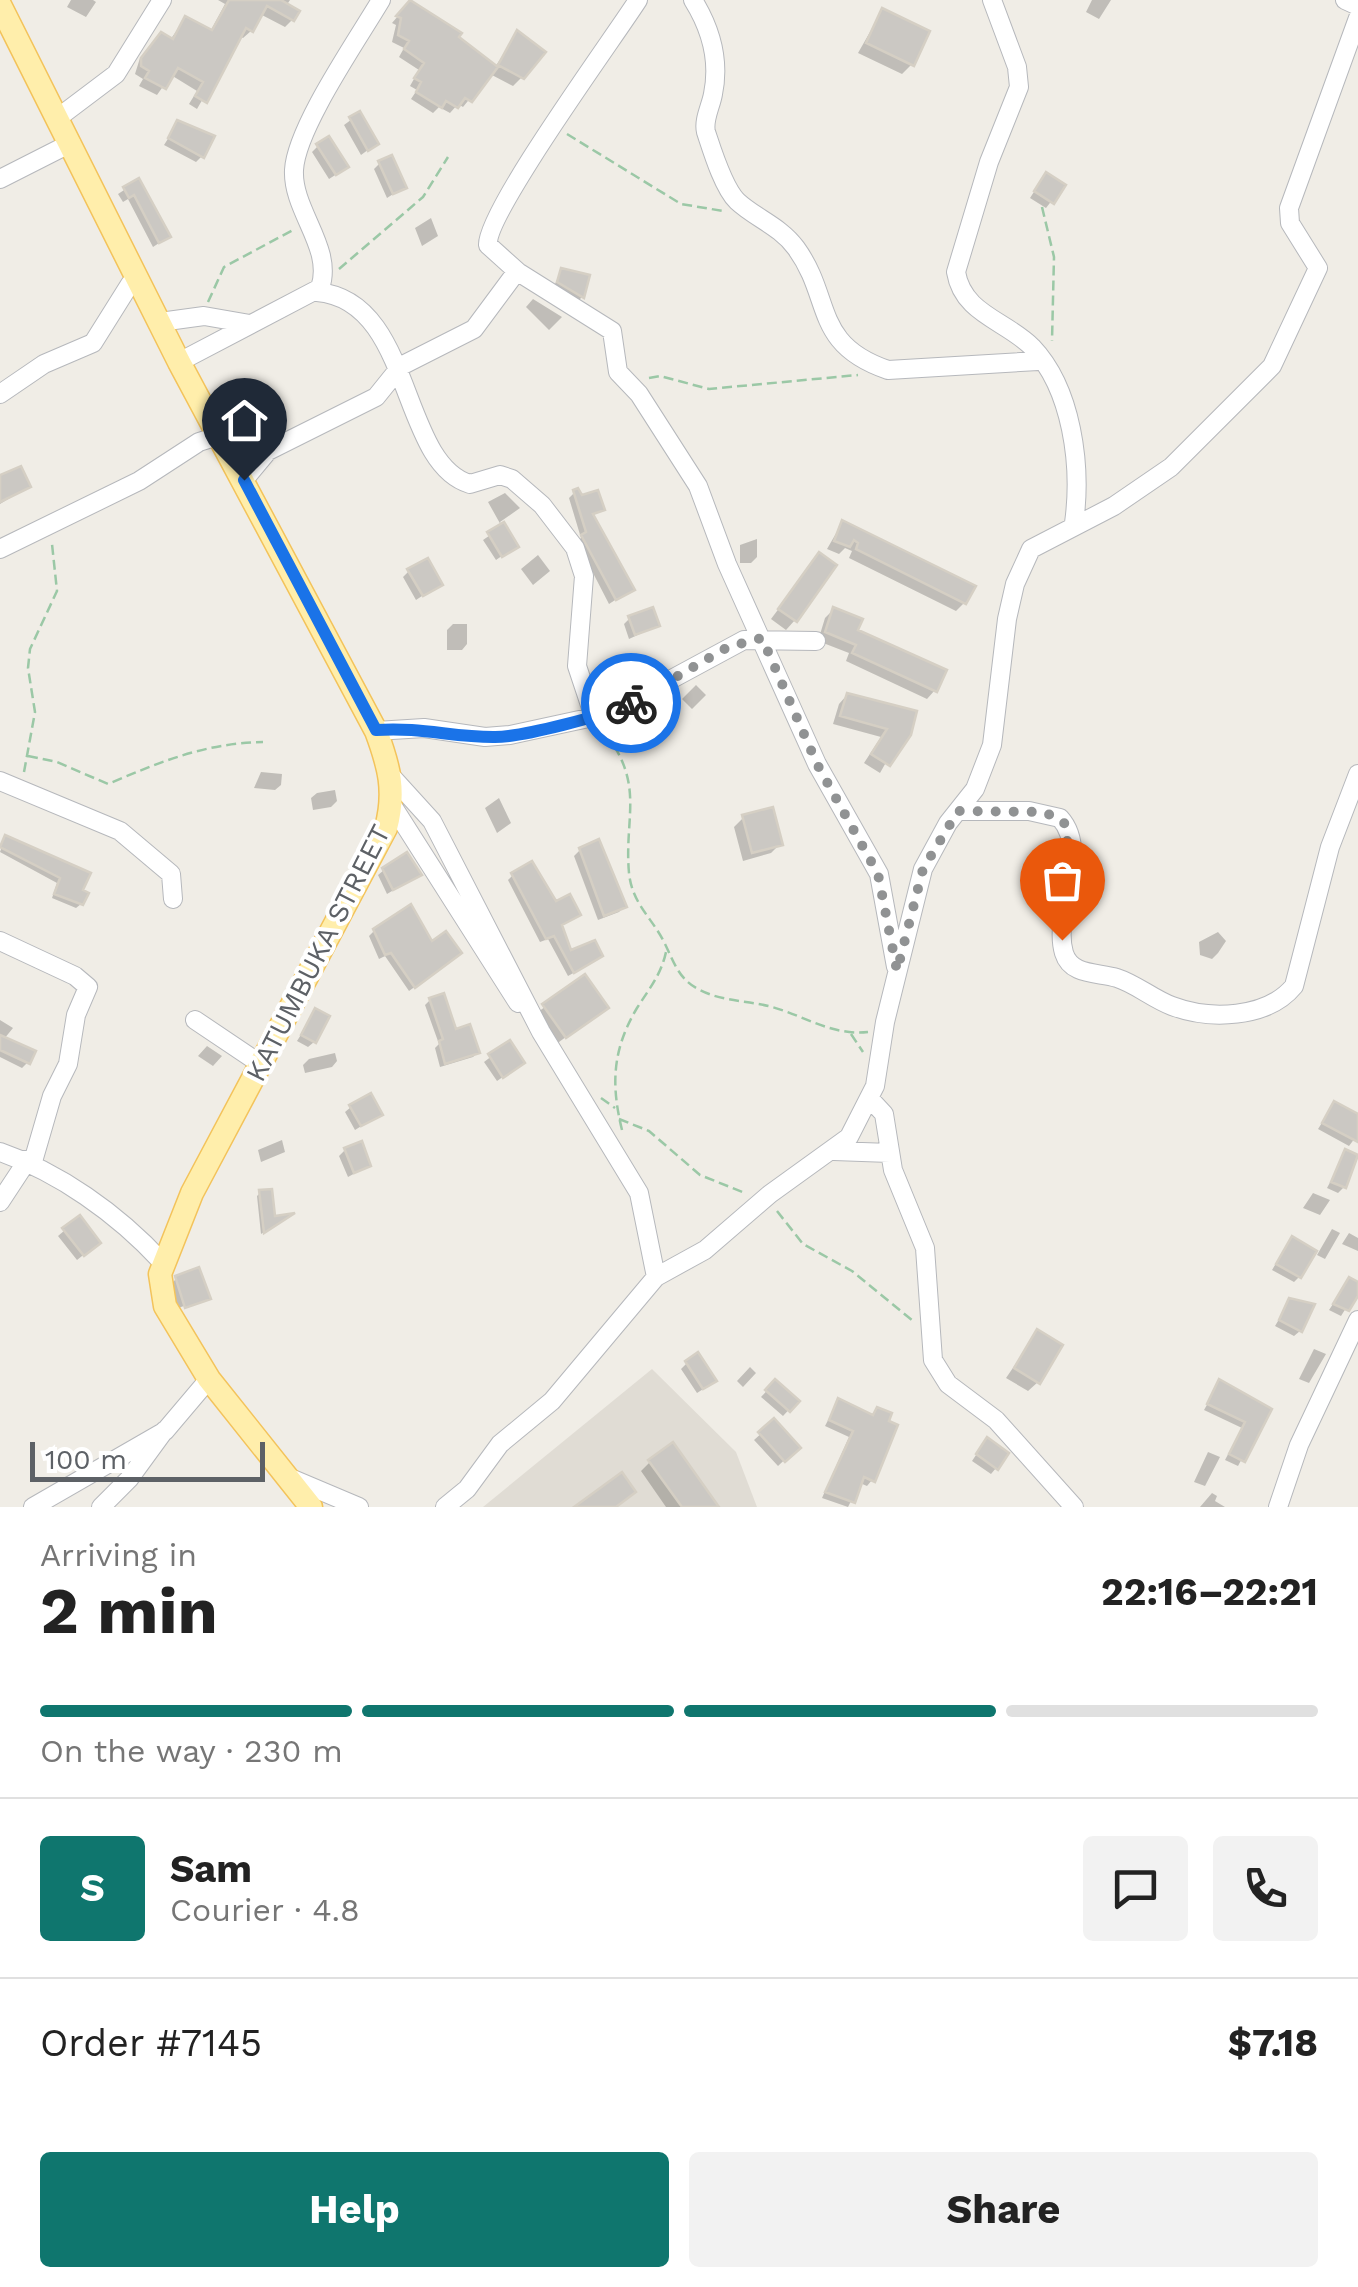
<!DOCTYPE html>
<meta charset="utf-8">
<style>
:root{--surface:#fff;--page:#f2f2f2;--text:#222;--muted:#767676;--line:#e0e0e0;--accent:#0f766e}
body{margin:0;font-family:"Work Sans",sans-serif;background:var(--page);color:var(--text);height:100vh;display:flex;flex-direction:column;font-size:38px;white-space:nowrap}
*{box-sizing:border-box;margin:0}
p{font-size:32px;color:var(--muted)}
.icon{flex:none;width:55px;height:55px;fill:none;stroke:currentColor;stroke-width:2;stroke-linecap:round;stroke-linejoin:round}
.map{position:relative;height:1507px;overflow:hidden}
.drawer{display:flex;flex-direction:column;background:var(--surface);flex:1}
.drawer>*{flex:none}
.scale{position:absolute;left:30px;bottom:25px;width:235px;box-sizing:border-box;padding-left:10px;border:5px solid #5d6166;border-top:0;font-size:28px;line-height:35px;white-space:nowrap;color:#5d6166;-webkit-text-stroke:8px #fff;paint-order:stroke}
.pin{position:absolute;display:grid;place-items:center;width:85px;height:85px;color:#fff;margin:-102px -42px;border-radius:50% 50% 50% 0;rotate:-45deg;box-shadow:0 0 10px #0007}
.pin .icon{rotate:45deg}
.courier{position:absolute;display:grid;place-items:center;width:100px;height:100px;margin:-50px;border:8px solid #1a73e8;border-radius:50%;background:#fff;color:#222;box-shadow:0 2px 12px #0007}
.summary em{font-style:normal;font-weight:700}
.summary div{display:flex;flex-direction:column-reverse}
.summary{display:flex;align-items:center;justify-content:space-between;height:170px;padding:0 40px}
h1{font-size:65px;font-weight:700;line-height:75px}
.bar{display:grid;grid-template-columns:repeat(4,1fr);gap:15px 10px;align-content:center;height:120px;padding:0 40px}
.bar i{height:12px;border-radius:8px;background:var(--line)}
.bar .active{background:var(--accent)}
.bar p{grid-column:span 4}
.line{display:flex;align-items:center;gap:25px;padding:0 40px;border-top:2px solid var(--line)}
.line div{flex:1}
.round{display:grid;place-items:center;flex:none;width:105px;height:105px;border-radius:10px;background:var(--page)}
.button{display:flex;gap:20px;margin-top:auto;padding:20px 40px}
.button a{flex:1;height:115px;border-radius:10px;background:var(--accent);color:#fff;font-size:40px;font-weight:700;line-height:115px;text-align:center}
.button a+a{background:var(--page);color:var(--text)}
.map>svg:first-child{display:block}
</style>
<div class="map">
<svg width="1358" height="1507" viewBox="0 0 1358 1507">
<rect width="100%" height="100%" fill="#f0ede6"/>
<path fill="#e0dcd4" d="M652 1369 736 1452 757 1507H483Z"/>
<path fill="#0003" d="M71 0H93L96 2 86 17 67 7Z
M218 0H290L286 6 292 20 285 27 260 14 251 31 243 38 239 36 197 109 189 104 197 91 171 75 157 95 139 86 143 79 135 74 140 58 170 40 185 19 210 32 225 4Z
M1092 0H1111L1099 19 1086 12Z
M404 9 456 37 495 67 518 33 522 77 513 86 490 74 463 107 458 104 450 113 439 107 433 113 411 99 417 90 410 86 419 70 399 57 404 48 392 42 396 25 392 23Z
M882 11 912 64 902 74 858 53Z
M359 114 376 144 361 155 344 125Z
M178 123 202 156 196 162 164 145Z
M318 146 340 172 329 179 312 152Z
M380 163 404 187 387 198 374 169Z
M138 181 168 237 153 247 128 199 123 202 118 194Z
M1041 181 1063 186 1046 208 1030 198Z
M431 218 438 236 422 246 415 228Z
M562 270 582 297 577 302 553 288Z
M533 299 562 317 549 330 526 307Z
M0 476 28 487 0 504Z
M575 492 602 510 592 516 632 589 609 604 577 542 581 538 569 498Z
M505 493 520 508 500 522 516 546 496 560 483 540 502 527 488 502Z
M842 523 964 603 956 611 849 558 852 551 845 548 839 554 827 549Z
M757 539V557L751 563H740V545Z
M538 555 550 571 533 585 521 569Z
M819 555 795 620 786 630 771 619Z
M409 571 440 584 416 600 403 577Z
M833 610 855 631 935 690 927 699 846 661 849 653 818 641 825 618Z
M630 618 657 626 629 639 624 624Z
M453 624H467V644L462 650H447V630Z
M696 685 706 695 692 709 682 699Z
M847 695 914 713 880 773 864 763 881 737 833 724 839 704Z
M261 772 282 774 281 785 275 790 254 788Z
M335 790 337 801 331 807 313 810 311 798 317 793Z
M499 798 511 823 497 833 485 808Z
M743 818 780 844 771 853 743 861 734 827Z
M5 838 79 891 81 904 76 908 52 898 57 883 0 852Z
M580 850 624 906 619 912 598 920 574 856Z
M384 870 419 875 387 894 378 875Z
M513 875 555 904 578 914 560 926 570 954 595 961 568 976 548 939 540 942 508 880Z
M374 931 431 945 454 958 409 991 385 956 379 959 369 936Z
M1218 932 1226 941 1218 953 1212 959 1200 955 1199 942Z
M584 978 605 1008 555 1045 534 1015Z
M430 1000 478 1052 473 1057 440 1067 435 1048 439 1044 425 1005Z
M316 1011 314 1042 308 1047 297 1041Z
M0 1020 13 1028 4 1039 28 1062 22 1068 0 1057Z
M509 1043 516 1068 497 1081 484 1062Z
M207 1046 222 1056 213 1066 198 1056Z
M335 1053 337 1061 332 1067 305 1073 303 1065 309 1059Z
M1334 1104 1358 1117V1134L1349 1146 1318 1129Z
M351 1107 379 1115 355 1130 345 1112Z
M282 1140 285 1152 261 1162 258 1150Z
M345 1150 368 1166 348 1177 339 1156Z
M1346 1152 1344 1187 1338 1193 1327 1188Z
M260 1193 273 1219 288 1216 261 1234 257 1196Z
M1313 1193 1330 1200 1320 1215 1303 1208Z
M79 1218 92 1248 77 1260 58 1236Z
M1332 1229 1340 1233 1325 1259 1317 1255Z
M1349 1233 1358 1238V1251L1342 1244Z
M1287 1245 1299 1277 1294 1282 1272 1270Z
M177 1278 208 1298 178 1308 171 1284Z
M1349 1280 1358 1289 1341 1316 1329 1310Z
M1290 1301 1300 1331 1294 1336 1275 1326Z
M1037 1333 1038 1382 1028 1391 1006 1378Z
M1314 1349 1326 1354 1309 1383 1299 1379Z
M687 1363 708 1386 697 1393 681 1369Z
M750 1367 756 1373 743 1387 737 1381Z
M775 1382 797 1401 783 1416 761 1397Z
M1220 1382 1268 1410 1238 1466 1225 1460 1242 1428 1204 1410Z
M838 1401 871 1416 878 1410 872 1480 867 1486 860 1483 848 1507 822 1498 849 1437 825 1426Z
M774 1422 797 1448 778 1466 754 1440Z
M982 1446 996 1468 991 1474 972 1461Z
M1208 1452 1220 1457 1205 1486 1194 1482Z
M650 1462 716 1507H666L641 1471Z
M1212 1493 1217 1496 1215 1501 1225 1507H1200Z"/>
<path fill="#cbc8c3" stroke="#d5cfc4" stroke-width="2.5" d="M229 0H281L300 11 294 21 267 6 253 32 246 28 207 103 195 96 203 82 178 68 166 89 145 78 149 71 141 66V58L161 32 173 39 185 16 212 30Z
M410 0 462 33 459 37 498 67 472 102 465 98 458 108 446 101 442 108 416 92 421 82 414 78 424 63 404 49 409 41 398 35 401 18 396 16Z
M882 8 930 31 914 66 866 43Z
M517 30 546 52 524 79 498 65Z
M360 111 379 144 368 151 349 117Z
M177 120 215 136 204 158 168 138Z
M329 136 349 167 336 175 316 144Z
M392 155 407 188 393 194 378 161Z
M1046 172 1066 185 1054 204 1034 191Z
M139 178 171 237 159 243 134 195 129 198 123 187Z
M561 268 590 275 584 298 557 282Z
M21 466 31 487 0 502V475Z
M578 488 582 495 598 490 605 510 593 514 635 590 616 600 581 535 586 532 573 490Z
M842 520 976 586 966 604 856 549 858 543 854 540 850 547 834 541Z
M504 522 519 547 502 557 487 532Z
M819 552 837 565 797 622 778 609Z
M428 558 443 585 423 596 407 569Z
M653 607 660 626 635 635 628 616Z
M833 607 863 619 858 630 947 670 937 692 852 653 856 645 825 632Z
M847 693 917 711 911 735 890 766 871 754 887 729 840 716Z
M773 807 783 845 752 853 742 815Z
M5 835 91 873 83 890 89 893 83 905 54 894 60 878 0 847Z
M599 839 627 907 604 916 579 848Z
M407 852 422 875 393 890 382 868Z
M532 861 556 901 570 894 581 915 562 925 571 950 595 940 603 956 574 973 554 936 546 939 511 873Z
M411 904 432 941 446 931 462 953 415 988 391 953 385 955 373 929Z
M585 974 609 1008 566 1038 542 1004Z
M444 993 456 1029 470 1024 480 1053 445 1064 439 1041 443 1039 429 998Z
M315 1008 330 1016 316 1043 301 1035Z
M0 1035 36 1051 30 1064 0 1050Z
M510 1040 525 1063 503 1078 488 1054Z
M371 1093 383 1115 361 1126 349 1105Z
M1334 1101 1358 1114V1142L1322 1123Z
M362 1141 371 1166 354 1173 344 1148Z
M1345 1149 1358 1155 1346 1188 1331 1182Z
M272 1189 275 1216 295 1213 264 1233 259 1190Z
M80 1215 101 1243 84 1256 62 1228Z
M1292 1236 1317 1251 1301 1278 1276 1264Z
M199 1267 211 1299 185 1308 175 1276Z
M1349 1277 1358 1282V1296L1349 1311 1333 1304Z
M1289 1298 1315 1304 1302 1332 1279 1320Z
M1037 1329 1063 1345 1040 1384 1014 1368Z
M698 1352 717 1381 703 1389 685 1361Z
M775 1379 800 1401 790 1412 765 1390Z
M1219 1379 1272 1409 1245 1462 1229 1454 1245 1422 1207 1404Z
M838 1398 873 1415 877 1407 892 1413 889 1421 898 1425 875 1482 864 1477 855 1503 825 1492 853 1431 829 1420Z
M774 1418 801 1448 785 1462 758 1432Z
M987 1437 1009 1453 998 1470 976 1454Z
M673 1442 719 1507H682L648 1460Z
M622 1472 636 1492 616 1507H574Z"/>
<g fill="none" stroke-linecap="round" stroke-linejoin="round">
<defs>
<path id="minor" d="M638 0C613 39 485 214 488 245L518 272 612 331 618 372 639 394 698 486 727 564 817 764 879 874 896 967
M693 0C711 29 720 60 713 94 711 106 703 120 706 132 712 150 723 187 737 201 755 218 780 226 796 248 833 299 812 344 888 370L1038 361
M992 0 1017 67 1019 87 989 162 956 272C963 314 1005 320 1032 347 1072 389 1082 465 1074 523
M1345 0 1358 6
M59 117 116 74 162 0
M0 179 71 143
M317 292C414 300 399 463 470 484L500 475 512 479 542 505 575 548 584 576 577 666 594 717
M160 322 204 316 250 324
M179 362 320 288C334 248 292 211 294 170 296 128 358 39 381 0
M0 394 44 364 93 343 130 284 139 279
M244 480 268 451 376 397 401 366 474 329 517 271
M0 549 139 481 199 442 221 435
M376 731 424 728 485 737 510 735 607 714 744 640 816 641
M392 777 432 821 541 1032 639 1193 656 1277
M0 781 120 831 171 874 173 899
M392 805 518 1003
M958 811H1029L1060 818C1091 852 1052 914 1064 953 1071 976 1098 972 1117 978 1136 984 1153 999 1172 1006 1209 1020 1267 1019 1294 986L1330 847 1358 774
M0 941 75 976 88 987 76 1015 68 1064 52 1096 34 1158 20 1161 23 1167 0 1202
M195 1020 262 1065
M871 1100 884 1114 893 1170 925 1248 933 1360 948 1384 996 1420 1074 1507
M834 1151 890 1153
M0 1152C58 1172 117 1213 162 1262
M288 1477 359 1507
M33 1507 165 1431 209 1379
M101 1507 129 1479 164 1431
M445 1507 467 1489 500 1444 552 1401 656 1277 705 1250 770 1194 849 1137 875 1086 885 1022 923 869 948 823 975 789 992 745 1007 619 1015 584 1031 549 1114 506 1171 467 1272 366 1318 268 1290 223 1289 208 1358 18
M1278 1507 1299 1445 1358 1320"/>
<path id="major" d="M0 5 179 362 376 731C389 766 396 791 386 828L192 1193 160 1274 165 1306 209 1379 311 1507"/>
</defs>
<use href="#minor" stroke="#b6b8bc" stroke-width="20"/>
<use href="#major" stroke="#f3c35b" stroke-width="25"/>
<path stroke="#9bc8a6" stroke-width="2.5" stroke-dasharray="10 5" stroke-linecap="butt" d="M567 134 681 204 723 211
M1042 207 1054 257 1052 341
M339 269 423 197 448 157
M208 302 224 267 293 230
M649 378 660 376 709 389 858 375
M606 734C645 786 624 817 629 873 632 903 651 917 663 940 673 959 677 978 698 989 722 1002 747 1000 772 1007 805 1016 832 1036 868 1032
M28 756 57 762 108 784C160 762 205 743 263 742
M24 772 35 712 28 668 30 649 57 591 52 544
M851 1034 863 1052
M601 1098 615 1108
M619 1119 649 1131 700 1175 745 1193
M622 1130C611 1085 612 1050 637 1008 649 989 661 975 666 952
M777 1211 803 1244 852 1271 913 1321"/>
<use href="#minor" stroke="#fff" stroke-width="18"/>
<use href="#major" stroke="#ffeeab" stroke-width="22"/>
</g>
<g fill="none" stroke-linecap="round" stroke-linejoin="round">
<path stroke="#909293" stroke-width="10" stroke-dasharray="0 18" d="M631 703 728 647 762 638 817 764 878 874 897 971 923 869 958 811 1044 812 1064 822 1070 858 1062 940"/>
<path stroke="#1a73e8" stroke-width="12" d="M244 480 376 730C422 727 451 737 493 737 519 738 608 715 631 703"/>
</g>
<g text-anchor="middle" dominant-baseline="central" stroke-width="8" stroke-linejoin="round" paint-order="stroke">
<g font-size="28" fill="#5d6166" stroke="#fff">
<text transform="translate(318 953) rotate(-63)">KATUMBUKA STREET</text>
</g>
</g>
</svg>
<div class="scale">100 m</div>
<div class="pin" style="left:1062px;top:940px;background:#ea580c"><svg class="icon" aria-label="bag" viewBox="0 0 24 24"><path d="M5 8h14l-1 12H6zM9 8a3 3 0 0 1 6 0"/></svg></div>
<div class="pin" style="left:244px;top:480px;background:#1f2937"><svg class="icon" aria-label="home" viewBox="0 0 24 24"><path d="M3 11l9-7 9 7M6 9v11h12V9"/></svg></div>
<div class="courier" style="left:631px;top:703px"><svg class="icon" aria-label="bike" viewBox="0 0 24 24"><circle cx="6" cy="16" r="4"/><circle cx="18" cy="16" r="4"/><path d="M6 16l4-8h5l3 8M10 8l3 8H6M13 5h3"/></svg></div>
</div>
<section class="drawer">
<div class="summary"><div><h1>2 min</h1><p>Arriving in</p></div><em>22:16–22:21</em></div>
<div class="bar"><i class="active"></i><i class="active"></i><i class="active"></i><i></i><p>On the way · 230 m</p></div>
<div class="line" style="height:180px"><b class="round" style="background:var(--accent);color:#fff">S</b><div><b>Sam</b><p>Courier · 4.8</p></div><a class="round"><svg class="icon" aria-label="chat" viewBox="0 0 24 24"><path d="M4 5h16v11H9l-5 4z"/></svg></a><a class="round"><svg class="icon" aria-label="phone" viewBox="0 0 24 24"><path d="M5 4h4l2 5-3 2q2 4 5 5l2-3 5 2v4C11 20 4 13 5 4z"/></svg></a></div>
<div class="line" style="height:130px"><div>Order #7145</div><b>$7.18</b></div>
<div class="button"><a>Help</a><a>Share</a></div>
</section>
